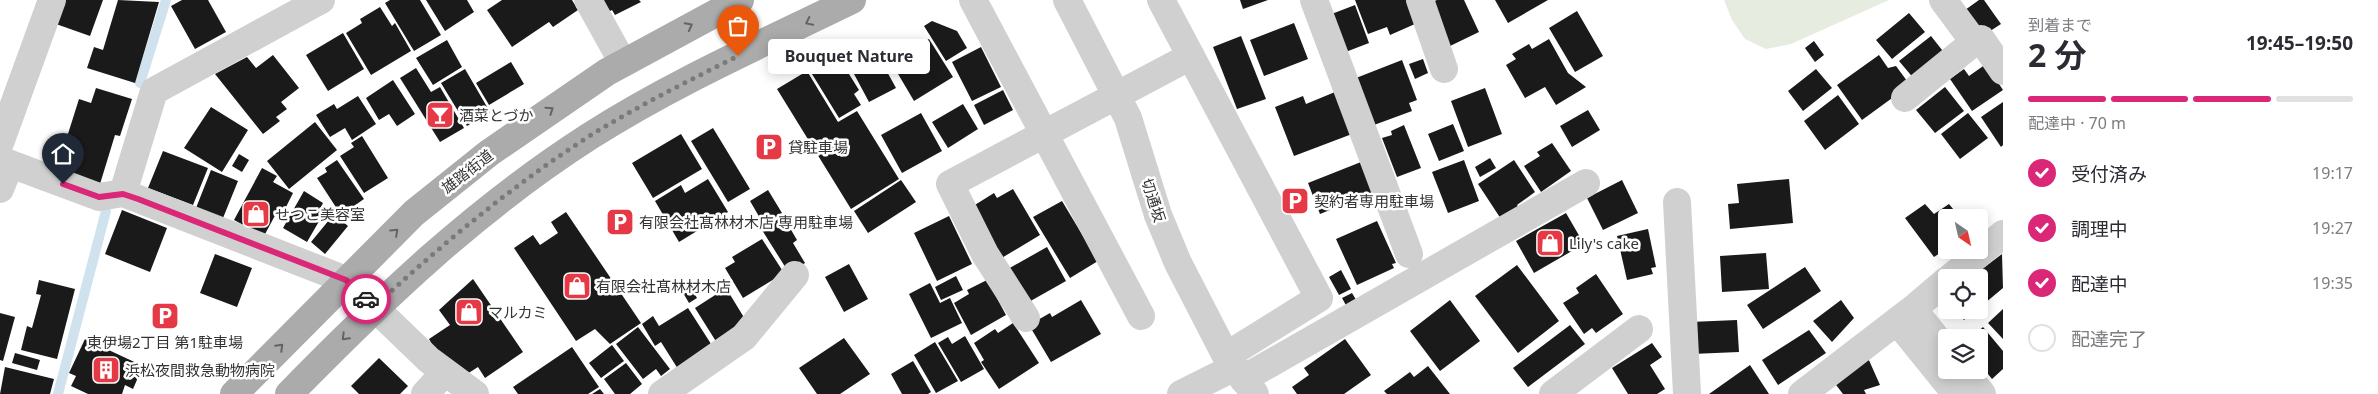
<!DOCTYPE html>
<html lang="ja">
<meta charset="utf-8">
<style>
:root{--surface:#fff;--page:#f2f2f3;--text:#2b2b33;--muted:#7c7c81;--line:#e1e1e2;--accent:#db2777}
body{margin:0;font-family:"Noto Sans","Noto Sans JP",sans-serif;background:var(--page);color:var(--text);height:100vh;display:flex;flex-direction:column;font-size:19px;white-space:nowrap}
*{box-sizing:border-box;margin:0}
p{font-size:16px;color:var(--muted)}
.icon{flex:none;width:28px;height:28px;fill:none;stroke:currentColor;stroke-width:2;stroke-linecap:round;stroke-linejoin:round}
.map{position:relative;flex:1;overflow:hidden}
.details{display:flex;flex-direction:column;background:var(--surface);width:375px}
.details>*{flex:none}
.needle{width:32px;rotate:146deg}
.buttons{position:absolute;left:1938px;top:209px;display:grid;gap:10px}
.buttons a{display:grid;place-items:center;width:50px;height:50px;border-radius:5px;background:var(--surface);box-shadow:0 2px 12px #0003;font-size:25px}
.pin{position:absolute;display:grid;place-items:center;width:42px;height:42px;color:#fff;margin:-51px -21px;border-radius:50% 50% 50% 0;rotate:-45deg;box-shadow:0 0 5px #0007}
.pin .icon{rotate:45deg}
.courier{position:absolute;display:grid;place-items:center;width:50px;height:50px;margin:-25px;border:4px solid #db2777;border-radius:50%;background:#fff;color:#222;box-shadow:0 1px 6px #0007}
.bubble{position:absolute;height:35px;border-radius:5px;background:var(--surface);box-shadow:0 2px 12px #0003;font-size:16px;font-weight:700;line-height:35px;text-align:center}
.overview em{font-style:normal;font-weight:700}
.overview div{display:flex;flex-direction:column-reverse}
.overview{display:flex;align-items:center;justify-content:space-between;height:85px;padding:0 25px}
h1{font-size:32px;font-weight:700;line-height:38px}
.bar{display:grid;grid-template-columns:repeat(4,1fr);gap:8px 5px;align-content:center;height:60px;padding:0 25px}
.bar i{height:6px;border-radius:4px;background:var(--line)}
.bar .active{background:var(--accent)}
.bar p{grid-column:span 4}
ol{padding:0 25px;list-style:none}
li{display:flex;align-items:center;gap:15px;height:55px}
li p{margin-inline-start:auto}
li .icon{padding:5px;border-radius:50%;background:var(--accent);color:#fff;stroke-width:4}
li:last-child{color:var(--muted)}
li i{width:28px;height:28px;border:2px solid var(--line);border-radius:50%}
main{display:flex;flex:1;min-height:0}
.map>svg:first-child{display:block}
</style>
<main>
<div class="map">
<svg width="2003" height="394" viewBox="0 0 2003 394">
<rect width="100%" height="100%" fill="#fff"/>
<path fill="#e6ecdf" d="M1724 0H1889L1791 44 1766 49 1745 39 1732 20Z"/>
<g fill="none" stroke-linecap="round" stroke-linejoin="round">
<path stroke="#cfe2ee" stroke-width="10" d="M140 83 166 0
M58 394 106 211"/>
</g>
<path fill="#1a1a1a" d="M65 0H103L90 36 56 24Z
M118 0 159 2 135 83 87 68 94 47 103 50Z
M182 0H208L226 32 195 49 171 6Z
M390 0H420L441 35 414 51 385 3Z
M426 0H467L474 12 445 31Z
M502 0H572L578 10 553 27 549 22 512 47 487 10Z
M597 0H639L641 2 615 15 612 10 604 14Z
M1240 0H1268L1243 9Z
M1355 0H1406L1415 24 1390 35 1387 27 1368 34Z
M1437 0H1464L1479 32 1450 46 1430 3Z
M1495 0H1548L1508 23Z
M1979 0H1984L2001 24 1984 35 1965 10Z
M1355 5 1369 43 1343 53 1329 15Z
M380 7 392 26 395 23 411 51 371 75 346 33 362 23 360 19Z
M1577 11 1603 56 1575 72 1549 28Z
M1909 13 1925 32 1892 59 1876 40Z
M932 21 957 31 967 48 946 61 924 26Z
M1294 23 1308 59 1264 76 1250 40Z
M343 33 364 69 328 91 306 55Z
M1241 36 1266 99 1237 109 1213 47Z
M1931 36 1946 55 1915 80 1899 61Z
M929 39 953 77 914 101 891 62Z
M1549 39 1568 73 1586 87 1556 105 1545 87 1525 98 1506 65 1516 59 1512 54 1529 44 1532 49Z
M447 40 462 67 433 85 416 58Z
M1814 41 1824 55 1815 62 1805 48Z
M981 47 1001 87 972 101 952 62Z
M273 55 299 88 281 102 287 109 276 117 280 121 263 134 215 74 247 57 256 68Z
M1879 55 1888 68 1896 66 1910 85 1862 120 1837 85Z
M839 58 859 90 854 94 861 105 839 118 812 74Z
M880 59 896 88 869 102 854 74Z
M1423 59 1428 73 1415 79 1409 64Z
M1402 60 1417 100 1409 103 1412 111 1374 125 1356 78Z
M511 62 524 84 489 105 476 83Z
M1986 64 2003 90 1972 111 1950 79 1964 69 1969 76Z
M416 68 431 92 440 87 464 128 440 142 400 78Z
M465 69 490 112 467 126 441 83Z
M1816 69 1832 88 1803 111 1788 91Z
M807 71 838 122 857 111 899 179 851 209 777 89Z
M393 80 415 114 397 126 389 114 379 120 366 98Z
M1945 87 1964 111 1935 133 1916 110Z
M96 88 132 99 120 136 115 135 100 184 45 167 56 134 67 137 79 99 91 103Z
M1485 88 1502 134 1468 147 1451 101Z
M1003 90 1013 110 984 125 974 105Z
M1335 92 1352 134 1294 156 1275 107 1303 96 1306 104Z
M1838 95 1859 124 1825 150 1804 121Z
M358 96 376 124 352 140 345 128 330 137 316 115 334 104 337 109Z
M2003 102V145L2001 147 1981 117Z
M963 104 978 129 948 148 932 122Z
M211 107 248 130 222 172 184 148Z
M1588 110 1600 130 1572 147 1560 126Z
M921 113 942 151 902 173 881 135Z
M1968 113 1988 138 1960 159 1941 134Z
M315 122 337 150 289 189 267 161Z
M1453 124 1464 151 1439 161 1428 134Z
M1404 125 1421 168 1397 177 1382 138 1392 135 1391 131Z
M713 128 750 189 728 202 691 141Z
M681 134 702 169 653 198 632 163Z
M362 136 388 178 364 193 340 156 354 147 351 143Z
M1552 143 1571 171 1541 192 1524 166 1540 156 1537 152Z
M163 151 208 168 193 205 148 188Z
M239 154 249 160 242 172 232 166Z
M1490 158 1496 168 1480 177 1475 167Z
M337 160 364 199 341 215 317 178 327 172 325 168Z
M1464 160 1479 201 1448 213 1432 172Z
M1514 160 1535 192 1517 205 1519 208 1501 219 1478 184Z
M1361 162 1372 193 1320 214 1308 183Z
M262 168 277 176 273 182 293 193 284 211 279 208 264 236 234 220Z
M211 170 238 181 223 218 196 208Z
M708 179 728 212 679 242 655 201 681 185 685 193Z
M1789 179 1793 223 1730 229 1728 204 1739 203 1737 184Z
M901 180 916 202 868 233 854 211Z
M1622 180 1638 213 1603 230 1587 198Z
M1013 189 1040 235 1000 259 970 208 994 193 997 198Z
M768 190 782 213 764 225 750 201Z
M304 191 323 203 320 209 325 211 307 242 283 228Z
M1062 201 1098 261 1070 278 1033 217Z
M1925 204 1934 214 1949 204 1958 215 1974 212 1978 218H1946V249L1934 257 1905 218Z
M122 210 167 228 150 272 105 254Z
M566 212 641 323 610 344 595 329 576 341 514 248 533 235 540 245 558 233 551 222Z
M1566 213 1584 244 1534 273 1516 241Z
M334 214 348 226 325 254 311 242Z
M783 216 797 240 793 243 805 263 789 273 762 230Z
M949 216 972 264 937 281 914 233Z
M1979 219 1987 231 1979 238Z
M1377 221 1396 263 1392 264 1394 268 1357 285 1336 239Z
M1648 229 1656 267 1651 268 1653 274 1627 280 1617 236Z
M762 239 784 273 743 298 725 268 735 262 732 257Z
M1047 247 1066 281 1027 303 1008 269Z
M1766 253 1769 289 1722 292 1720 256Z
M215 254 252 268 237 307 200 293Z
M2002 254 2003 288 1979 308V278H1970Z
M849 264 868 299 844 312 825 277Z
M1517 265 1559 321 1518 353 1475 296Z
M1805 267 1821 291 1763 329 1747 305Z
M1341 270 1351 289 1339 295 1329 277Z
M1596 274 1623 314 1596 333 1592 328 1584 334 1563 303 1579 293 1576 288Z
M956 276 963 290 941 300 935 287Z
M473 279 523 352 485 378 478 367 467 374 434 348 429 339 450 325 439 310Z
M39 280 75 289 57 359 21 350 27 326 32 328 41 295 36 294Z
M987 280 1006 315 971 335 954 303 969 294 967 290Z
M930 283 940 303 950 298 962 323 931 338 909 294Z
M690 286 697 298 689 303 682 291Z
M726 288 748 324 717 343 695 308Z
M1352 293 1358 303 1348 309 1342 298Z
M1081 300 1101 334 1051 362 1029 325 1050 313 1052 317Z
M1450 300 1480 341 1440 371 1410 331Z
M1841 300 1854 318 1832 342 1813 321Z
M688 308 713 347 678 369 661 342 655 346 642 324 653 316 659 326Z
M2003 309V339L1988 323Z
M1956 310H1976L1964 320Z
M0 313 15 317 3 361 0 360Z
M1737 320 1739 352 1692 354 1690 322Z
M1013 323 1039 363 999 389 981 362 984 360 974 343 995 329 998 333Z
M1570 325 1585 344 1528 387 1513 368Z
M638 327 670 369 661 376 656 369 643 379 616 344Z
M1983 327 2003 351V369L1992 379 1979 363V338H1971Z
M1809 330 1826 353 1778 385 1762 360Z
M965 336 984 369 961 382 938 343 948 337 952 344Z
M844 338 870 374 840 394H817L799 368Z
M85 339 143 366 133 389 125 385 122 394H88L71 386 76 376 69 373Z
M1345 339 1371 375 1344 394H1297L1292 387 1309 375 1304 368Z
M935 342 958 381 936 393 914 355Z
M1652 343 1662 357 1650 365 1665 389 1657 394H1628L1612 368Z
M612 345 624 361 601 378 589 363Z
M572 347 599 387 588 394H518L513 387Z
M15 353 40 360 37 370 12 363Z
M379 358 408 386 400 394H359L351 386Z
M1868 358 1880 385 1864 390 1866 394H1843L1833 381Z
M913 361 931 392 928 394H902L891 374Z
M626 363 642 384 630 394H615L604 379Z
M1750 365 1769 394H1709Z
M1428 366 1450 394H1387L1384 391 1410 372 1414 377Z
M5 367 54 379 50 394H0Z
M600 389 604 394H592Z"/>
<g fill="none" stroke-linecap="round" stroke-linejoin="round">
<path stroke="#d0d0d0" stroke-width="28" d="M588 0 623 63
M973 0 1141 316
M1067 0 1128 118 1158 215 1178 263 1226 356 1255 394
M1161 0 1319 298 1226 356
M1314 0 1409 254
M1420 0 1444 69
M1943 0 1974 42
M1905 98 1974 42 1981 39 2003 71
M0 143 52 0
M0 160 99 197 123 193 346 280 429 360 475 394
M0 189 10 164
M123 193 154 91 321 0
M1677 202 1687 394
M1950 278 2003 234
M1913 309 1946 281
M1026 318 985 254 950 184 1191 56
M1946 350 1913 309 1897 321 1956 394
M1963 370 1982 394
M1243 379 1586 183
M425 394 445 372
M662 394 744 337 795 275
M1181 394 1235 367
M1553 394 1639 329
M1802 394 1897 321"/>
<path stroke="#ababab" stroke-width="28" d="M234 394 414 213 489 153 607 72 740 0
M289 394C383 298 476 209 590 136 673 83 764 43 852 0"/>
</g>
<defs><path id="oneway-chevron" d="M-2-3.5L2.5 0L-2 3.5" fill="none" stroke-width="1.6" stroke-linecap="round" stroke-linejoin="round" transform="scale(1.25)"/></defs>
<g stroke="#636363">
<use href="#oneway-chevron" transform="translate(809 22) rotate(154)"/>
<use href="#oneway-chevron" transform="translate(689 26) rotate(-28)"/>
<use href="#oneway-chevron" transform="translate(550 110) rotate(-34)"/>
<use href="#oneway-chevron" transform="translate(395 232) rotate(-43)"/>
<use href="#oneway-chevron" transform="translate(345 337) rotate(135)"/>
<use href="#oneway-chevron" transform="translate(280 347) rotate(-45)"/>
</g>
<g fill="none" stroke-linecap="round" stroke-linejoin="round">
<path stroke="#7a7a7a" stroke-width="5" stroke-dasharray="0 9" d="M366 299 374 307C442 244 513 185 591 135 638 106 688 81 738 56"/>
<path stroke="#db2777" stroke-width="6" d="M63 184 99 197 123 194 138 199 346 280 366 299"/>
</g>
<defs>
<symbol id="bar-square" viewBox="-11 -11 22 22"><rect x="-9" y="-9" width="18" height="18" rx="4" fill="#e63946" stroke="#fff"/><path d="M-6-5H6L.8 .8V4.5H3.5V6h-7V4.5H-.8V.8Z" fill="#fff"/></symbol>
<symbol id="parking-square" viewBox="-11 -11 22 22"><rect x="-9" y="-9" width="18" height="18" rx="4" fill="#e63946" stroke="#fff"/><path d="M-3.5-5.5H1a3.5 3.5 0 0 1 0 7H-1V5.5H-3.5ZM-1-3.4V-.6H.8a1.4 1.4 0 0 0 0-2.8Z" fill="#fff"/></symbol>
<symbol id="shop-square" viewBox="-11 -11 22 22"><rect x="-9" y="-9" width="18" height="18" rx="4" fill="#e63946" stroke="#fff"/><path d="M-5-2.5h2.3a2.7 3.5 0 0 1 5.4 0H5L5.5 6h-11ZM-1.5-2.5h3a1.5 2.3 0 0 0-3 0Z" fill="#fff"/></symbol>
<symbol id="building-square" viewBox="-11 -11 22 22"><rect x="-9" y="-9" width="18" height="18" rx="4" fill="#e63946" stroke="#fff"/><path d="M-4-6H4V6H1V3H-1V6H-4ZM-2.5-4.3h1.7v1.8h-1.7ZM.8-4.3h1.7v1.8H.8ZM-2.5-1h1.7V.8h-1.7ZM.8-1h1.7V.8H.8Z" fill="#fff"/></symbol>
</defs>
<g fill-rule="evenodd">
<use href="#bar-square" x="424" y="99" width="32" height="32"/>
<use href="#parking-square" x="753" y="131" width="32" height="32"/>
<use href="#parking-square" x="1279" y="185" width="32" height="32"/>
<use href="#shop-square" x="240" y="198" width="32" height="32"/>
<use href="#parking-square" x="604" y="206" width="32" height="32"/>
<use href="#shop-square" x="1534" y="227" width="32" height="32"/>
<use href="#shop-square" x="561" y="270" width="32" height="32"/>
<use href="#shop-square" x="453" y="296" width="32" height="32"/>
<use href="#parking-square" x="149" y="300" width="32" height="32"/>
<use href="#building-square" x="90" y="354" width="32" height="32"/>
</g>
<g text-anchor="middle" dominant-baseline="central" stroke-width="5" stroke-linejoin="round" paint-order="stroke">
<g font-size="15" fill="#333" stroke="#fff" text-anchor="start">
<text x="459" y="115">酒菜とづか</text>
<text x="788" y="147">貸駐車場</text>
<text x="1314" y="201">契約者専用駐車場</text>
<text x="275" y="214">せつこ美容室</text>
<text x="639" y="222">有限会社髙林材木店 専用駐車場</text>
<text x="1569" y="243">Lily's cake</text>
<text x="596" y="286">有限会社髙林材木店</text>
<text x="488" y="312">マルカミ</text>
<text x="165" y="342" text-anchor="middle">東伊場2丁目 第1駐車場</text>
<text x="125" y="370">浜松夜間救急動物病院</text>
</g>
<g font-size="15" fill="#333" stroke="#fff">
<text transform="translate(467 171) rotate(-38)">雄踏街道</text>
<text transform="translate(1154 200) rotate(72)">切通坂</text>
</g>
</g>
</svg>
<div class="buttons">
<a><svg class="needle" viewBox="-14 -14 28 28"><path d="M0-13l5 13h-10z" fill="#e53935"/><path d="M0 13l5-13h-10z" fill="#7c7c81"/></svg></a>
<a><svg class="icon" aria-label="locate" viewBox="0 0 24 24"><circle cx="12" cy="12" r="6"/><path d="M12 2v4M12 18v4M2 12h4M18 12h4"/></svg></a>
<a><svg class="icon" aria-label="layers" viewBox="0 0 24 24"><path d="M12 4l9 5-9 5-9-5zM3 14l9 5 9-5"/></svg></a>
</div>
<div class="pin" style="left:738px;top:56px;background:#ea580c"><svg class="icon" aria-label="bag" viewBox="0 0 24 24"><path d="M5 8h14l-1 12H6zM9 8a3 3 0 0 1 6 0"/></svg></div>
<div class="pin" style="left:63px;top:184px;background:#1f2937"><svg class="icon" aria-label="home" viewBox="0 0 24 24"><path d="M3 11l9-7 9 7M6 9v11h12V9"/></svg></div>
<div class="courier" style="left:366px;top:299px"><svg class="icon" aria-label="car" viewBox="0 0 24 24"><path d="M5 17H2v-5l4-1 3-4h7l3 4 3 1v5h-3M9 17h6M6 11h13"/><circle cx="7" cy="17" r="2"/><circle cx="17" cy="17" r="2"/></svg></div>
<div class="bubble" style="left:768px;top:39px;width:162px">Bouquet Nature</div>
</div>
<section class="details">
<div class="overview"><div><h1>2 分</h1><p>到着まで</p></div><em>19:45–19:50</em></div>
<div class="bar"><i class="active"></i><i class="active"></i><i class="active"></i><i></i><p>配達中 · 70 m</p></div>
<ol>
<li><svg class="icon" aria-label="check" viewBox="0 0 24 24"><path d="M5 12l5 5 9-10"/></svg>受付済み<p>19:17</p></li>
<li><svg class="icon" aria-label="check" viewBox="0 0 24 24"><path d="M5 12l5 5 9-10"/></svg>調理中<p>19:27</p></li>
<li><svg class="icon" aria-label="check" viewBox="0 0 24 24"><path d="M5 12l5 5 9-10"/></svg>配達中<p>19:35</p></li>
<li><i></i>配達完了</li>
</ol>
</section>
</main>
